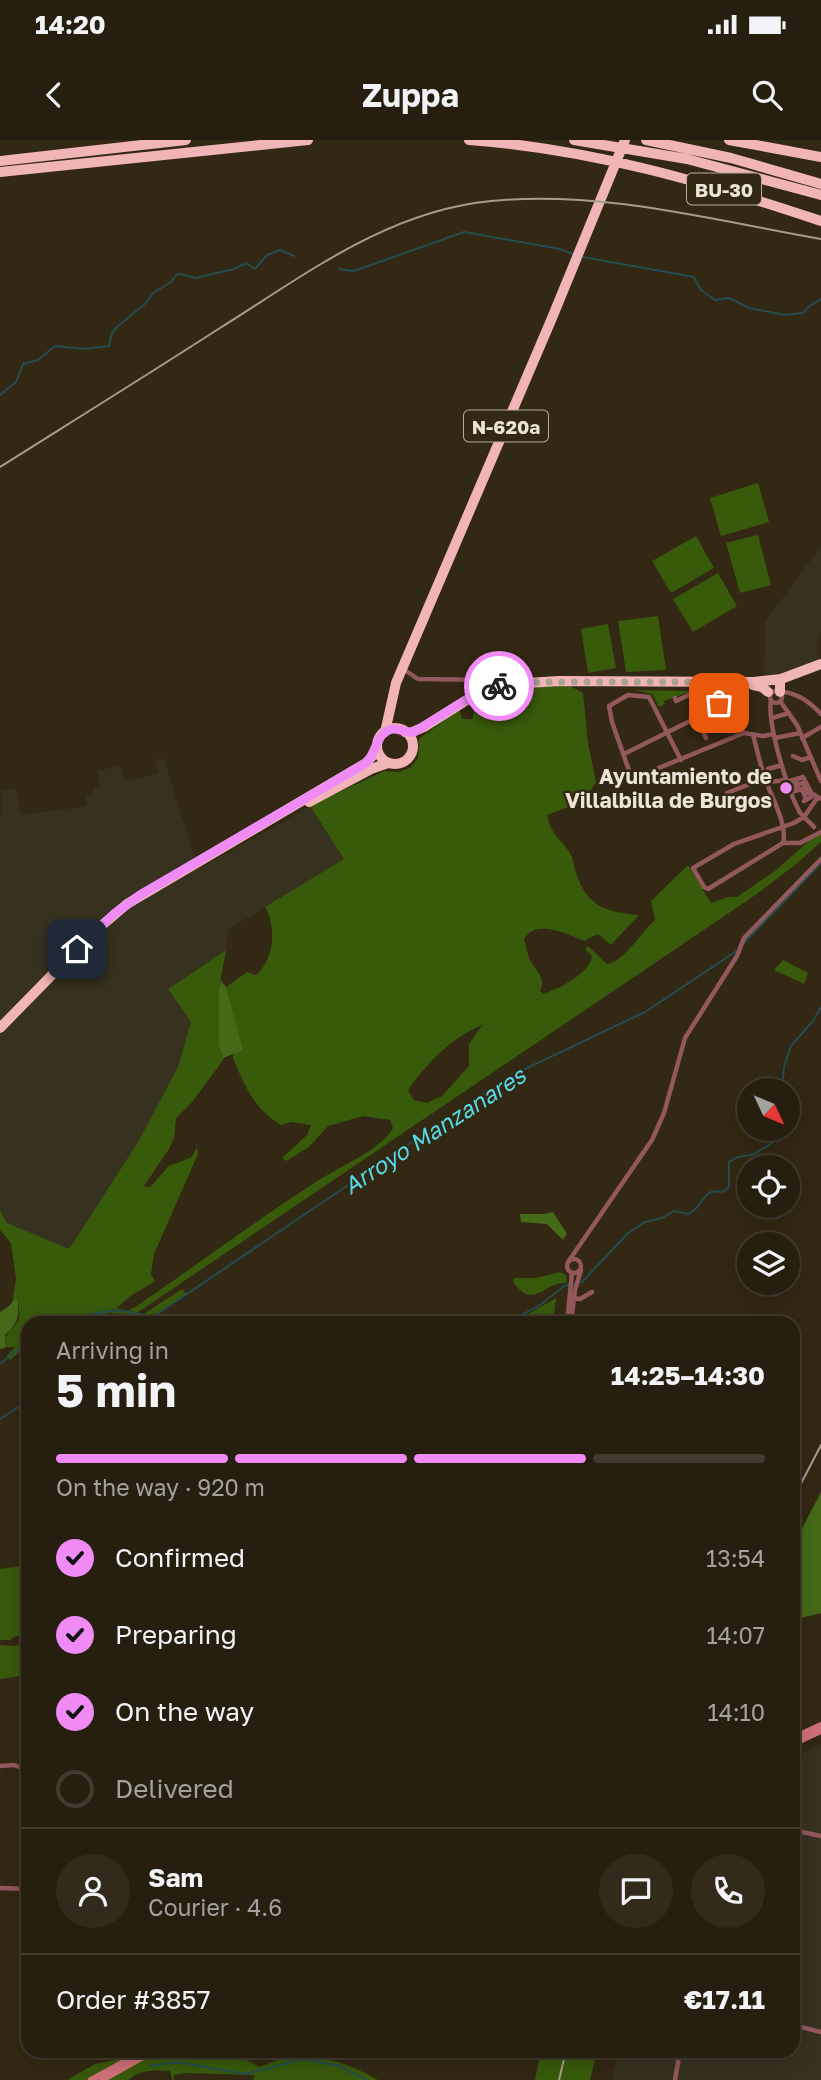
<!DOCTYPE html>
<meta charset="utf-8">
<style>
:root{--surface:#261e0e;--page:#322b1c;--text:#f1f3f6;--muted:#a4a29e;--line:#423c2e;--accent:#f08bf5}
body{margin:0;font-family:"Golos Text",sans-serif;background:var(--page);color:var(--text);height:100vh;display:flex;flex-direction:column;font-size:26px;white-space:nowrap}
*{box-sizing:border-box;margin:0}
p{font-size:23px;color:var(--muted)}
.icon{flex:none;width:38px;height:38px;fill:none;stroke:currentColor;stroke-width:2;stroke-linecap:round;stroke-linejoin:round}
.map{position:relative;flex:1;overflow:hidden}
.drawer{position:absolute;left:21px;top:1176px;width:779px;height:742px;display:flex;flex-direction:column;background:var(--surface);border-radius:21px;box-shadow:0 4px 18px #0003,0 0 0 2px var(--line)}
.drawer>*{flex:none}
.needle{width:46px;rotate:134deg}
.fabs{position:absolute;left:737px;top:938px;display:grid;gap:14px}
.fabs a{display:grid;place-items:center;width:63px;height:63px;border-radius:50%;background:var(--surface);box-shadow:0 4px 18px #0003,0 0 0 2px var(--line);font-size:35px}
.pin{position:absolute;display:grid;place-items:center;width:60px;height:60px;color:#fff;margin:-30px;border-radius:14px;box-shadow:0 4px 10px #0006}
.courier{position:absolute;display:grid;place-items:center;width:70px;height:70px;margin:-35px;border:5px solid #f08bf5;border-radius:50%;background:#fff;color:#222;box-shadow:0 2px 9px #0007}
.overview em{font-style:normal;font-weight:700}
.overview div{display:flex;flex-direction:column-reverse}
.overview{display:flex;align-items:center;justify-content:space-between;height:119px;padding:0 35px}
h1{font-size:46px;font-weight:700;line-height:52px}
.bar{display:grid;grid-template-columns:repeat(4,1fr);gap:10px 7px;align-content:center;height:84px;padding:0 35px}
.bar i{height:9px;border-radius:5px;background:var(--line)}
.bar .current{background:var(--accent)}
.bar p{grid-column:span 4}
.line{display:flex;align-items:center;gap:18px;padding:0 35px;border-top:2px solid var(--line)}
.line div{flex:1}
.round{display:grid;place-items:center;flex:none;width:74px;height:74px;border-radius:37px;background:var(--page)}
ol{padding:0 35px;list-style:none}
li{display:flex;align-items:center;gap:21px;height:77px}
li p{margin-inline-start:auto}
li .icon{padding:7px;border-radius:50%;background:var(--accent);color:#111;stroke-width:4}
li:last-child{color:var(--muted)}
li i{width:38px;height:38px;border:4px solid var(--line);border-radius:50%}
.status{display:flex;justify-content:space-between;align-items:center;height:49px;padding:0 35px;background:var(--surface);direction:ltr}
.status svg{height:19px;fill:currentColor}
header{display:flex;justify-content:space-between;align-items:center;height:91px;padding:0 35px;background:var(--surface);font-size:32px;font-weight:700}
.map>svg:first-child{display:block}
</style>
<div class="status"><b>14:20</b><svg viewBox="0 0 49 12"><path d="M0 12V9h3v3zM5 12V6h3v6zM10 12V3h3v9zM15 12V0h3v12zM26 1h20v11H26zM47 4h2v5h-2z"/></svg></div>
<header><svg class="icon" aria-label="back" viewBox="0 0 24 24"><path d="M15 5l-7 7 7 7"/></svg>Zuppa<svg class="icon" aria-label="search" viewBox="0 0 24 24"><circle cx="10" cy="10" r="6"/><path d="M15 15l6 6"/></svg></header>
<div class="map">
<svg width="821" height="1940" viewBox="0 0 821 1940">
<rect width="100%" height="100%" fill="#332813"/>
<path fill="#37311f" d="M821 406V492L817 508 820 521 803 528 764 538 765 482Z
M155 619H164L193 713 202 727 310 666 345 719 229 789 226 810 168 849 191 882 178 927 138 1002 68 1110 7 1083 0 1070V674L2 673 0 651 16 648 21 675 87 666 86 656 94 655 93 648 100 645 98 631 120 625 126 642 158 633Z
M821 1604V1940H613L618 1911H793V1617Z"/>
<path fill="#385a0b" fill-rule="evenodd" d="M758 343 769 382 721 396 710 358Z
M758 395 771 445 740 453 726 403Z
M696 396 714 428 671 453 652 421Z
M718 433 737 466 693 492 673 459Z
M658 476 666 530 626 532 618 481Z
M608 484 616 528 588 533 581 489Z
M570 546 583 553 588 603 596 642 584 661 547 675C553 701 563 698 572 717 574 722 574 728 576 733 587 767 607 772 639 775L611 805 598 794 584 801C568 794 534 778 524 800 526 805 527 812 529 818 534 829 547 838 540 850L543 854C559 849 590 833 592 816L585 809 588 806 607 824C623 823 642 791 655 780L651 761 688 725 711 763 728 757H737L775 731 810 700 821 693V702L795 725 754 756 122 1183H114L126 1174 109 1173 68 1183H28V1204L10 1220 7 1216 15 1207H7C0 1193 16 1191 19 1178 20 1173 19 1166 18 1161L12 1164 16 1139 11 1103 0 1090V1070L7 1083 69 1109 138 1002 178 927 191 882 168 849 226 810 219 848V908L224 919 192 962 176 978 174 998 169 1009 144 1046 150 1047 169 1026 192 1017 197 1007 198 1014 154 1114 151 1134 155 1141 129 1157 117 1168 127 1171 137 1166C198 1124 257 1080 319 1040 339 1027 382 1009 393 988L390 980 363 976 328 986 309 1007 286 1021 282 1018 307 995 311 985 291 982 281 985C255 970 244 945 233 918V912L242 910 226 847 247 832 256 835C274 820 277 788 265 767L344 719 310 666 384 631 398 632 410 628 418 618 419 599 459 569 462 579H473L474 564C507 545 533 546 570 546ZM482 885 469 904V926L442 956 427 963 414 960 408 950C427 923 452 897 482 885Z
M634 550 692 551 664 561 665 564 659 567 652 554Z
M783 820 808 833 804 844 774 830Z
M560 1132 566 1135 567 1143C545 1140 535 1172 513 1142L514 1138H536Z
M182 1149 186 1154 143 1183H130Z
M556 1158 553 1183H513Z
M28 1425V1494L13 1497 11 1500H0V1429Z
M28 1502V1535L0 1539V1505L14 1506Z
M130 1911H230L259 1927C270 1923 280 1918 291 1917 320 1912 354 1926 378 1940H253L255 1937 253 1935 185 1933 174 1935V1940H172L170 1931C156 1930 140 1929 128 1940H67L95 1924 116 1920Z
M541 1911H597L590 1940H535Z"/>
<path fill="#446918" d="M221 840 226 847 243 910 223 918 219 907V848Z
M553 1072 567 1094 563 1100 547 1084 521 1082 520 1074H545Z
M14 1160 18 1161C19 1178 18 1184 5 1195V1203L7 1207 0 1209V1172L9 1166Z
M821 1352V1473L793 1480V1406Z"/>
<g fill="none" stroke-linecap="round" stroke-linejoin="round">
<path stroke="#244d52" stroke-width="2" d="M583 117 694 137 701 150 715 160 729 158 749 168 784 175 803 173 808 167 821 159
M339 129 354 131 464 92 560 109 573 114
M0 255 16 242 23 224 38 220 55 206 85 209 109 206 112 193 117 187 147 162 153 153 171 142 176 135 180 134 195 138 234 129 246 123 255 129 267 115 280 110 294 116
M744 803 821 723
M782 950 784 927 791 906 813 881 821 867
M62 1183 98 1173 117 1170 153 1176
M144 1183 508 937 645 872 738 810
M505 1183 539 1166 564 1146 582 1142 628 1093 645 1082 662 1078 674 1071 689 1074C705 1065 702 1047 723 1052L729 1047V1022L738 1017 752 1015 772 1003 775 989
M0 1224 28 1201
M0 1279 28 1261
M150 1926 177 1922 245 1934 304 1919 339 1926 366 1940"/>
<path stroke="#93585c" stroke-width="4.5" d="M403 529 418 539 499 540
M692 543 719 566
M770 557a6 6 0 1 1 12 0a6 6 0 1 1-12 0Z
M780 552C797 552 810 562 821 574
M675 558 676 561 699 550
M771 560C767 584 787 648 799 671 803 677 809 681 814 687
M780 561 797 585 821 641
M726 566 744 593
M772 578 789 573
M697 579 706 598
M753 595C757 609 760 624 765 639 771 655 788 686 783 703
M775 598 800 593
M802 598 821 587
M624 614 720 566 725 567 726 561H720V566
M793 616 802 620 811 617
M681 620 649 557 628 555 609 566 612 582 632 639 744 593 763 596 774 594
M768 629 782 625
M803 637 813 656 804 661 806 659 802 649 791 652 787 642Z
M795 642 799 644 796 648 793 646Z
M799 644 803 643 808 653 815 655
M727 653 750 644 787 640
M783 703 708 749 704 747 693 728 734 704 794 683 804 677 818 657 821 659
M783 703H800L821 692
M567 1126a7 7 0 1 1 14 0a7 7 0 1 1-14 0Z
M568 1122 652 1000 664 973 685 898 737 816 744 798 821 719
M574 1158 580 1159 592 1152
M567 1183 572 1133
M571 1183 575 1150 581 1130
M0 1626 14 1625 28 1630
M793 1690 821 1696
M0 1748 28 1749
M793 1885 821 1892
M675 1940 680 1911"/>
<path stroke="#cf7077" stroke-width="6" d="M793 1598 821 1585
M793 1604 821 1591
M91 1940 144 1911
M102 1940 154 1911"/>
<path stroke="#f1b5b7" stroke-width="10" d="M469 0C593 9 704 42 821 81
M574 0 687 19 821 55
M646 0 731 18 821 44
M729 0 821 17
M0 21 186 0
M0 32 308 0
M753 545 762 547 768 552
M780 552V542
M377 606a18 18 0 1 1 36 0a18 18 0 1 1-36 0Z
M385 592 396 543 552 178 625 0
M405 592 410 593 424 587 473 556 511 544 559 541 754 542 781 539 821 524
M309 662 371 629 388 623
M0 888 94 792 127 764 366 623 375 613 377 606"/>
<path stroke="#a59c8c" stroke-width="2" d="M0 327C73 281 147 235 220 188 305 135 387 71 491 61 602 50 712 80 821 99
M793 1359 821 1305
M559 1940 566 1911"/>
</g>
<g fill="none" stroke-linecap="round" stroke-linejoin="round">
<path stroke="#aba292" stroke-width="7" stroke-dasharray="0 12.6" d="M499 546 534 542H691L706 556 720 561 719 563"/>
<path stroke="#f08bf5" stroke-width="9" d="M77 809 114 774 140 755 366 623C377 613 376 591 393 589 401 588 406 594 414 592L464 561 499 546"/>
</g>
<circle fill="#f08bf5" stroke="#332813" stroke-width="2.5" cx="786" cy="648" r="7"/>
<g text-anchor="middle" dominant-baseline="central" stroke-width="5" stroke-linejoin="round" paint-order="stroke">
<g fill="#332813" stroke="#b4ac9c" stroke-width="2">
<rect x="687" y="33.5" width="74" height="31" rx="5"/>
<rect x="464" y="270.5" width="84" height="31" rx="5"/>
</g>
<g font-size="19" font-weight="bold" fill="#ebe4d7">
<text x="724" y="49">BU-30</text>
<text x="506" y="286">N-620a</text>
</g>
<g font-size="21" font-weight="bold" fill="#ebe4d7" stroke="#332813" text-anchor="end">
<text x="772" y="636">Ayuntamiento de<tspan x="772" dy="24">Villalbilla de Burgos</tspan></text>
</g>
<g font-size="23" font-style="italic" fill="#54dbea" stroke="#332813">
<text transform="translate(434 990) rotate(-33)">Arroyo Manzanares</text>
</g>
</g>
</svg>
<div class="fabs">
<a><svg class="needle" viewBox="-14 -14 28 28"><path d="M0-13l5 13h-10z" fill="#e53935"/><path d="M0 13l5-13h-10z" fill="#a4a29e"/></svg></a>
<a><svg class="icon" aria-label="locate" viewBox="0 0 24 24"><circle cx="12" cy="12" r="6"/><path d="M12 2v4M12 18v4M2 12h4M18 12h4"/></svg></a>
<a><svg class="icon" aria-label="layers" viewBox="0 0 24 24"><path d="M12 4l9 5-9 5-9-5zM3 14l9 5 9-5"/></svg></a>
</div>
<div class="pin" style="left:719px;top:563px;background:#ea580c"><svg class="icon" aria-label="bag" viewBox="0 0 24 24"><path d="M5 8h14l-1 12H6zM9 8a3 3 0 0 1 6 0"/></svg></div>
<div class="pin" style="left:77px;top:809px;background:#1f2937"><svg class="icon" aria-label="home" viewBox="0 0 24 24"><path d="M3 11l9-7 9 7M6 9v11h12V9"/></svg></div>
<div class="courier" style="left:499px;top:546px"><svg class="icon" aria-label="bike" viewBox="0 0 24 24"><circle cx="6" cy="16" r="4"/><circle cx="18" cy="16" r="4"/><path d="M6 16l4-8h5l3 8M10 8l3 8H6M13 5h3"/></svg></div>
<section class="drawer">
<div class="overview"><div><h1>5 min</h1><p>Arriving in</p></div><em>14:25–14:30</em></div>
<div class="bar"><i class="current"></i><i class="current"></i><i class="current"></i><i></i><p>On the way · 920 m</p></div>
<ol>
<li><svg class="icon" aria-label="check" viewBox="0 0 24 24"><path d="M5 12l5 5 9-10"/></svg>Confirmed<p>13:54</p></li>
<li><svg class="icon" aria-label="check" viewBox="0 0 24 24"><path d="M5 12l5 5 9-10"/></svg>Preparing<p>14:07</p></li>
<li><svg class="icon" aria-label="check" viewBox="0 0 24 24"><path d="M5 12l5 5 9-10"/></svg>On the way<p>14:10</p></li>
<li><i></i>Delivered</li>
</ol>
<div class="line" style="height:126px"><a class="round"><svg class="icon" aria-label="person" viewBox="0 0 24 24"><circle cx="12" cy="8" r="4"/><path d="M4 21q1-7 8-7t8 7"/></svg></a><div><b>Sam</b><p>Courier · 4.6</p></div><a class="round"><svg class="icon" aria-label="chat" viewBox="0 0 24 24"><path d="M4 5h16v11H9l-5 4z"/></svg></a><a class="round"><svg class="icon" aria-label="phone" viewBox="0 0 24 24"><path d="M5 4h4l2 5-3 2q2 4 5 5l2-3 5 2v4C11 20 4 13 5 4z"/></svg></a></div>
<div class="line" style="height:91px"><div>Order #3857</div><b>€17.11</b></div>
</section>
</div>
